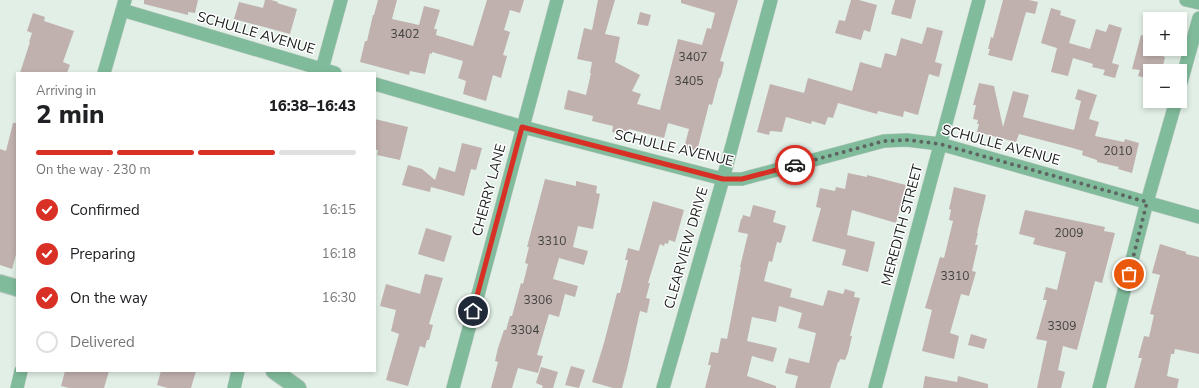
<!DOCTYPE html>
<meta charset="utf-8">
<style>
:root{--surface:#fff;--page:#f2f2f2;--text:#202124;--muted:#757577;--line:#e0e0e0;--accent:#d93025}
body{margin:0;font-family:"Nunito Sans",sans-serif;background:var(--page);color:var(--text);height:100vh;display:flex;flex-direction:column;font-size:15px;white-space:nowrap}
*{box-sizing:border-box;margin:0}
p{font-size:13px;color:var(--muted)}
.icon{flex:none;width:22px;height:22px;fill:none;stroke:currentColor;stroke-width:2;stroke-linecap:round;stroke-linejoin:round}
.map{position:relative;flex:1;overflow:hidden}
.side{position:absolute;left:16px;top:72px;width:360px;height:300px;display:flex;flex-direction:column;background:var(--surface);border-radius:0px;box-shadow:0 2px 6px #0003}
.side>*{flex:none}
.tools{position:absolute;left:1143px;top:12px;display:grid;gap:8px}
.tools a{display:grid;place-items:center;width:44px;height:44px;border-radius:0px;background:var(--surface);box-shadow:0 2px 6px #0003;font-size:20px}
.pin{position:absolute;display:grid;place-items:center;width:34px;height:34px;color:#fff;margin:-17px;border:2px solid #fff;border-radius:50%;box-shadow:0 1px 4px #0007}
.courier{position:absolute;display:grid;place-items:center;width:40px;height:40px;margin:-20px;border:3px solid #d93025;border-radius:50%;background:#fff;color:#222;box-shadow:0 1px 5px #0007}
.summary em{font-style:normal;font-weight:800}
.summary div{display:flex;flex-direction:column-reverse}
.summary{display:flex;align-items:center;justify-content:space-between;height:68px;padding:0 20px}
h1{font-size:26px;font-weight:800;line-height:30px}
.bar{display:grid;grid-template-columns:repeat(4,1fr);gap:6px 4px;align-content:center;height:48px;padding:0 20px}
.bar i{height:5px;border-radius:3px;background:var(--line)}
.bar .active{background:var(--accent)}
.bar p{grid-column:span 4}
ol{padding:0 20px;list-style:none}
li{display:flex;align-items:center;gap:12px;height:44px}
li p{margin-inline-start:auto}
li .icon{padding:4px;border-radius:50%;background:var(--accent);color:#fff;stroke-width:4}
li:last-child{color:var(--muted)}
li i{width:22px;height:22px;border:2px solid var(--line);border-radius:50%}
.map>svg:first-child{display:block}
</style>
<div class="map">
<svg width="1199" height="388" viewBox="0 0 1199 388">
<rect width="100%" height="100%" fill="#e1efe6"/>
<path fill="#c0b1ae" d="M144 0H198L195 13 188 12V15L144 4Z
M265 0H271L278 2 277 3 297 9 290 34 234 19 239 2 263 8Z
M378 0H397L392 19 419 25 424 6 440 10 434 29H437L436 35 473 46 487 0H524L520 13 510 10 504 30 510 32 503 55 507 56 501 78 493 75 486 101 463 94 466 81 458 78 463 61 432 52V54L430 53 425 74 410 71 409 75 360 62 365 41H367L373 15H374Z
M598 0H615L605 34 620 37 615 62 640 75 632 91 641 94 637 104 660 110 678 39 702 45 707 28 711 29 715 13 681 3V0H738L720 61 724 62 722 72 720 78H719L712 105 709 104 697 151 684 148 689 129 668 123 664 138 629 129 627 135 612 132 613 126 592 121 593 116 564 109 568 90 586 95 591 73H590L592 62 577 59 584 28 592 30Z
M851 0H859L877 5 870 32 864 30 861 40 835 33 839 20 845 21Z
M895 0H916L911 19 891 14Z
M1003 0H1029L1038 2 1035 14 1026 12 1012 61 988 55 990 49H988L991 37 993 38Z
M1051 8 1061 11 1060 15 1076 20 1069 43 1090 49 1096 29 1106 32 1109 24 1122 28 1112 63 1119 65 1115 78 1103 75 1105 70 1092 67 1093 64 1073 58 1068 76 1051 72 1057 48 1041 43Z
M640 12 651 15 648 26 637 24Z
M33 13 45 17 44 21 74 31 63 62 70 65 67 73H20L30 42H29L32 33 27 31Z
M927 27 943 31 935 62 942 64 939 77 929 74 918 115 904 111 903 117 878 111 877 114 838 103 833 118 828 117 825 125 812 121 811 124 786 117 782 132 770 131 769 135 757 132 770 84 804 93 808 78 852 91 860 62 881 68 885 53 896 56 901 38 922 44Z
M1141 35 1150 37V49H1162L1160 55 1165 57 1162 70 1156 68V71H1150V79L1138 76 1140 70 1132 69Z
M979 83 994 86 1003 127 1013 91 1029 95 1023 117 1074 130 1081 101 1075 99 1078 89 1097 95 1089 119 1099 122 1095 136 1124 142 1125 139 1139 143 1132 173 1118 169 1119 167 1097 162V160L1082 155 1083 151 1069 147 1019 134 1016 142 977 132 979 124H977L978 120 973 119 976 105H973Z
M375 119 408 127 400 160 377 155 378 150H375Z
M13 123H17V251L12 269 0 265V149L6 151Z
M462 143 482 148 476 170 471 169 464 196 431 187 430 192 402 185 408 165 422 169 435 180 439 167 455 172Z
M848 173 867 177V175L906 185 896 223 852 210 847 235 875 242 868 272 842 265 846 250 812 241 821 208 816 207 820 188 835 191 836 187 845 189Z
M545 179 576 186V181L597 186 596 193 600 194 593 229 578 226 573 247 588 251 584 265 559 258 553 279 578 286 575 297 565 294 559 317 549 314 537 355 543 356 538 373 518 368 512 388H491L498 362 495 361 498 348 504 330H506L510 316H512L521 283 523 284 528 264 525 263 529 247H527Z
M954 187 986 195 977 233H978L975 245H978L972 271 976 272 969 296 961 294 950 333 959 336 954 359 922 351 932 310 925 308 940 257 944 258 953 221 949 220 951 210 949 209Z
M653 201 684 210 675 242 669 240 668 244 665 243 664 246 660 244 648 283H650L646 298 650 299 647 313 640 311 627 369 622 388H613L592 382 604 343 617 293H620L628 260H625L628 248 639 251Z
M753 205 776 211 773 222 786 226 781 243 777 242 772 262 769 261 764 281 792 289 790 297 823 306 828 290 843 294 845 289 855 292 854 297 860 298 850 336H852L848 353 845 360 840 359 839 362H838L830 388H795L798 376 785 373 789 358 809 363 816 333 798 328 802 313 779 306 776 322 752 317 747 341 777 348 773 362 752 356 747 376 776 386V388H705L711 365H708L711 352 718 353 721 338 727 339 741 267H740L748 234 738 232 741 219H742L743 215 750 217Z
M1025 210 1105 227 1104 231 1115 233 1102 283 1095 281 1077 350 1063 346 1058 370 1065 372 1061 388H1037L1047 341 1036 339 1047 300H1043L1046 287 1057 290 1066 252 1033 244 1035 238 1019 234Z
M426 228 452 236 444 262 418 254Z
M1160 244 1186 252V254L1199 257V354L1175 349 1174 354H1171L1167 376 1179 379 1177 388H1134L1142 358H1138L1144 336 1149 337 1154 315 1150 314 1160 275 1152 273Z
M425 274 443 278 429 324 433 325 429 340H427L425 348 420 346 408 386 386 380 399 334 391 331 396 310 380 306 386 284 420 294Z
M971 334 987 339 984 349 968 345Z
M571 366 585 370 579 388 565 385Z
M541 367 558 372 553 388H542L543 386 536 383Z
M65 371H109L104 388H69L61 386Z
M161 371H196L191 388H168L157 385Z
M925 376 957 382 958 376 988 384V388H923Z"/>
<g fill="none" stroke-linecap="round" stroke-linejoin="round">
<defs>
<path id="minor" d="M1186 0 1199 3
M122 10 335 73
M104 73 125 0
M321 73 341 0
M375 84 523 127 723 179H742L884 141 907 140 940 144 1199 217
M1180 86 1199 18
M17 388 21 371
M234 388 238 371
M453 388 557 0
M663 388 723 179 771 0
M875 388 979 0
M1099 388 1147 202 1176 101"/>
<path id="tertiary" d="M0 283 17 288
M274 371 298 388"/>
</defs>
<use href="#minor" stroke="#bdc9c1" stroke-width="14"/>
<use href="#tertiary" stroke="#bdc9c1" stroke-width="18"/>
<use href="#minor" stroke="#80bc9c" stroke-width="13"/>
<use href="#tertiary" stroke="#80bc9c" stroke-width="16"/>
</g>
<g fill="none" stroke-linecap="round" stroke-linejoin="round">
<path stroke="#5e6661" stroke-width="4" stroke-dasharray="0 7.2" d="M795 165 884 141 907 140 940 144 1147 202 1129 274"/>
<path stroke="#d93025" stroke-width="5" d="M473 311 522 127 723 179H742L795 165"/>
</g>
<g text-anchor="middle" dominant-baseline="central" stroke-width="3" stroke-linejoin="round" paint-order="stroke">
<g font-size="12" fill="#41413e">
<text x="405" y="34">3402</text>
<text x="693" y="57">3407</text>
<text x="689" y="81">3405</text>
<text x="1118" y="151">2010</text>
<text x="1069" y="233">2009</text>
<text x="552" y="241">3310</text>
<text x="955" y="276">3310</text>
<text x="538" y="300">3306</text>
<text x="1062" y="326">3309</text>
<text x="525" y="330">3304</text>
</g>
<g font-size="14" fill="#171c19" stroke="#fff">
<text transform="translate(256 33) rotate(16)">SCHULLE AVENUE</text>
<text transform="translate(1001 145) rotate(15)">SCHULLE AVENUE</text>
<text transform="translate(674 148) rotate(13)">SCHULLE AVENUE</text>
<text transform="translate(489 190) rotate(-75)">CHERRY LANE</text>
<text transform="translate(902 225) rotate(-75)">MEREDITH STREET</text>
<text transform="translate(686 248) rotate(-74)">CLEARVIEW DRIVE</text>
</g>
</g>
</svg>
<div class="tools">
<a>+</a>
<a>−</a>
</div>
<div class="pin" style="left:1129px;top:274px;background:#ea580c"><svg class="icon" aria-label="bag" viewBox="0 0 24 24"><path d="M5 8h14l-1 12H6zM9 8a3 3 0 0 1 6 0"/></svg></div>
<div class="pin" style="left:473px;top:311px;background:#1f2937"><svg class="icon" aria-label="home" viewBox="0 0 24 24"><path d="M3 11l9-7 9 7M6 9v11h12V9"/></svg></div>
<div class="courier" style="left:795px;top:165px"><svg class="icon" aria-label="car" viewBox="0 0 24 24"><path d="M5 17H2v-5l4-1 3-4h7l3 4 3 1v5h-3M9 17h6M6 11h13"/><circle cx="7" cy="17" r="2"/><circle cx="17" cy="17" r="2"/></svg></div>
<section class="side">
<div class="summary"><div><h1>2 min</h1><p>Arriving in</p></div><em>16:38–16:43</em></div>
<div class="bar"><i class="active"></i><i class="active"></i><i class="active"></i><i></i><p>On the way · 230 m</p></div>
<ol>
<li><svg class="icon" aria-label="check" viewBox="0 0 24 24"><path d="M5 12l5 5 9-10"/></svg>Confirmed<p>16:15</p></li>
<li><svg class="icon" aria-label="check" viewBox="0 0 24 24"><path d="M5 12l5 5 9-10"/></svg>Preparing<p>16:18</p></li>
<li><svg class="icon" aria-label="check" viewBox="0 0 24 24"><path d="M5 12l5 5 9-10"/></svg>On the way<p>16:30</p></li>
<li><i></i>Delivered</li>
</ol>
</section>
</div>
